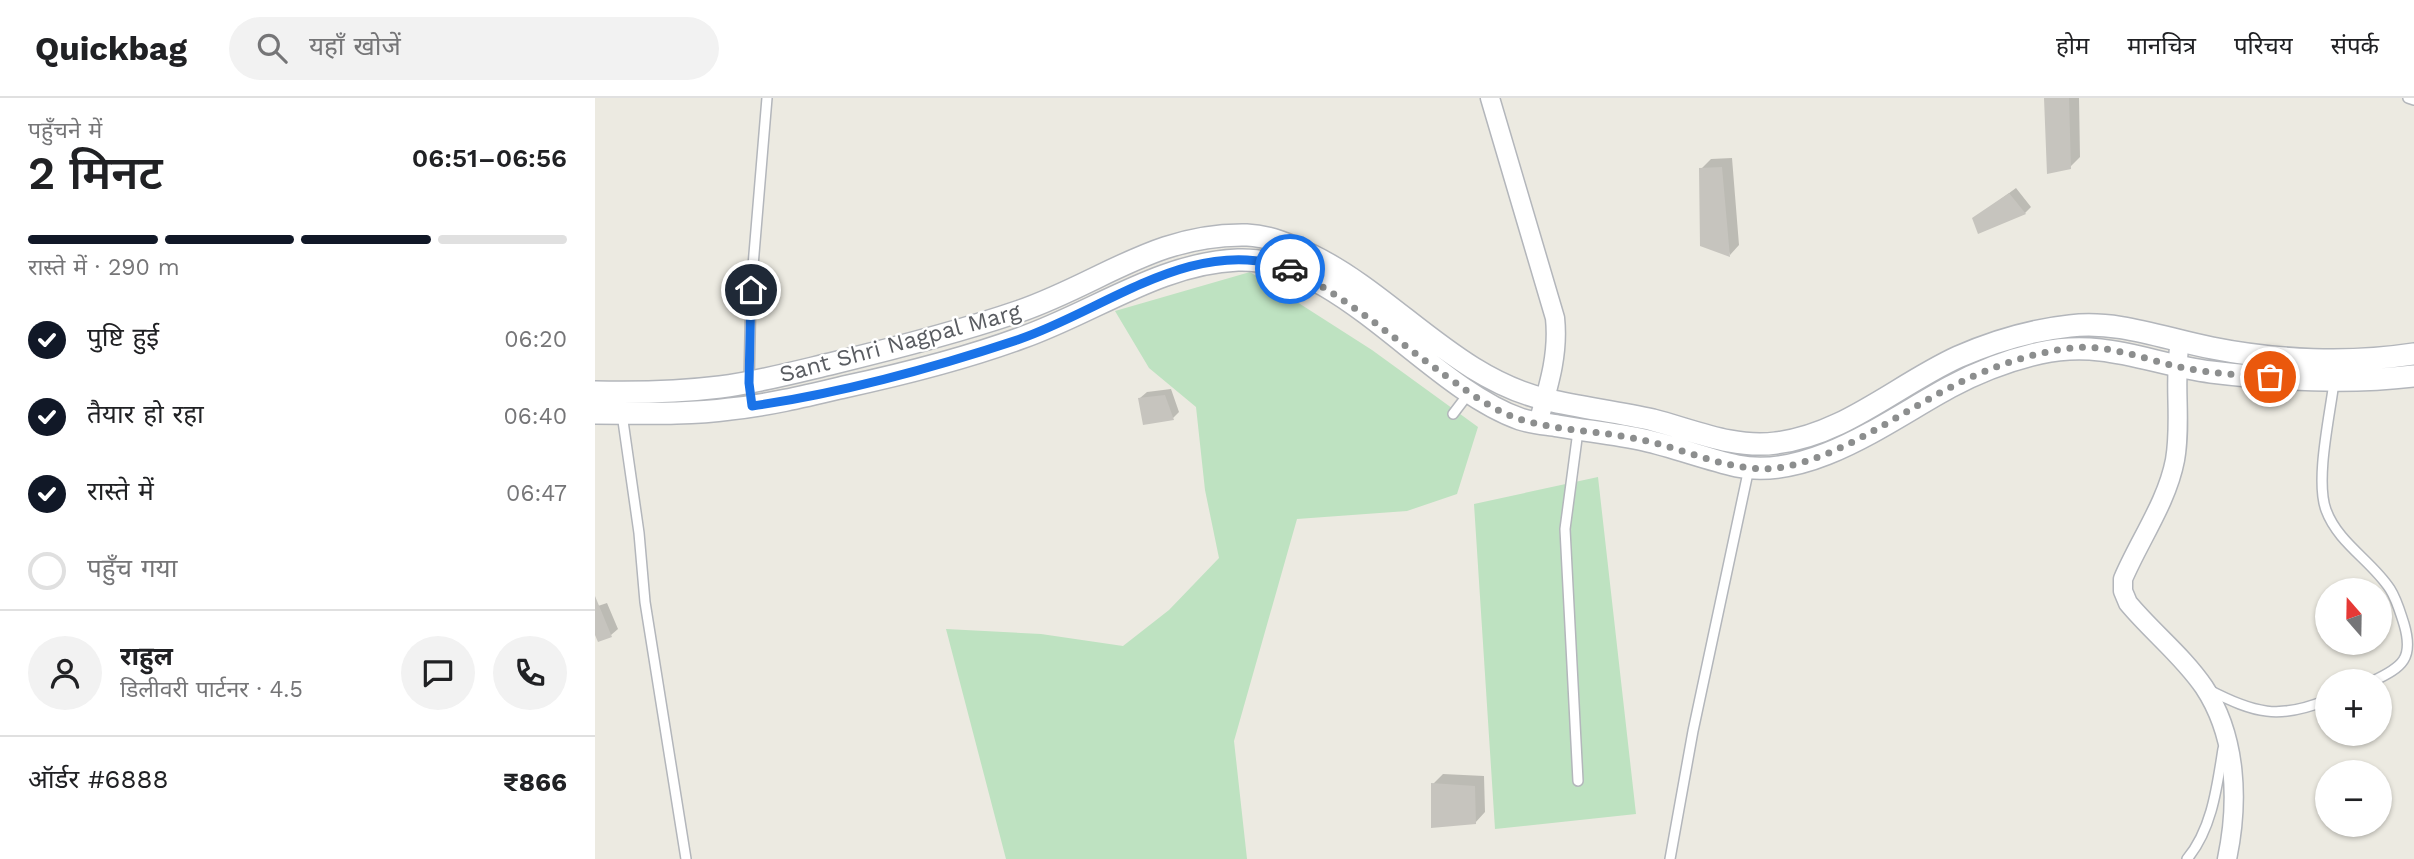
<!DOCTYPE html>
<html lang="hi">
<meta charset="utf-8">
<style>
:root{--surface:#fff;--page:#f2f2f2;--text:#202124;--muted:#757577;--line:#e0e0e0;--accent:#111827}
body{margin:0;font-family:"Work Sans","Noto Sans Devanagari",sans-serif;background:var(--page);color:var(--text);height:100vh;display:flex;flex-direction:column;font-size:26px;white-space:nowrap}
*{box-sizing:border-box;margin:0}
p{font-size:23px;color:var(--muted)}
.icon{flex:none;width:38px;height:38px;fill:none;stroke:currentColor;stroke-width:2;stroke-linecap:round;stroke-linejoin:round}
.map{position:relative;flex:1;overflow:hidden}
.panel{display:flex;flex-direction:column;background:var(--surface);width:595px}
.panel>*{flex:none}
.needle{width:46px;rotate:340deg}
.fabs{position:absolute;left:1720px;top:480px;display:grid;gap:14px}
.fabs a{display:grid;place-items:center;width:77px;height:77px;border-radius:50%;background:var(--surface);box-shadow:0 2px 5px #0004;font-size:35px}
.pin{position:absolute;display:grid;place-items:center;width:60px;height:60px;color:#fff;margin:-30px;border:4px solid #fff;border-radius:50%;box-shadow:0 2px 7px #0007}
.courier{position:absolute;display:grid;place-items:center;width:70px;height:70px;margin:-35px;border:5px solid #1a73e8;border-radius:50%;background:#fff;color:#222;box-shadow:0 2px 9px #0007}
.overview em{font-style:normal;font-weight:600}
.overview div{display:flex;flex-direction:column-reverse}
.overview{display:flex;align-items:center;justify-content:space-between;height:119px;padding:0 28px}
h1{font-size:46px;font-weight:600;line-height:52px}
.bar{display:grid;grid-template-columns:repeat(4,1fr);gap:10px 7px;align-content:center;height:84px;padding:0 28px}
.bar i{height:9px;border-radius:5px;background:var(--line)}
.bar .selected{background:var(--accent)}
.bar p{grid-column:span 4}
.line{display:flex;align-items:center;gap:18px;padding:0 28px;border-top:2px solid var(--line)}
.line div{flex:1}
.round{display:grid;place-items:center;flex:none;width:74px;height:74px;border-radius:37px;background:var(--page)}
ol{padding:0 28px;list-style:none}
li{display:flex;align-items:center;gap:21px;height:77px}
li p{margin-inline-start:auto}
li .icon{padding:7px;border-radius:50%;background:var(--accent);color:#fff;stroke-width:4}
li:last-child{color:var(--muted)}
li i{width:38px;height:38px;border:4px solid var(--line);border-radius:50%}
header{display:flex;align-items:center;gap:42px;box-sizing:border-box;height:98px;padding:0 35px;background:var(--surface);border-bottom:2px solid var(--line)}
header strong{font-size:33px}
nav{display:flex;gap:38px;margin-inline-start:auto;font-size:24px}
.search{width:490px;height:63px;background:var(--page);display:flex;align-items:center;gap:18px;box-sizing:border-box;padding:0 24px;border-radius:38px;color:var(--muted);font-size:26px}
main{display:flex;flex:1;min-height:0}
.map>svg:first-child{display:block}
</style>
<header>
<strong>Quickbag</strong>
<div class="search"><svg class="icon" aria-label="search" viewBox="0 0 24 24"><circle cx="10" cy="10" r="6"/><path d="M15 15l6 6"/></svg>यहाँ खोजें</div>
<nav><a>होम</a><a>मानचित्र</a><a>परिचय</a><a>संपर्क</a></nav>
</header>
<main>
<section class="panel">
<div class="overview"><div><h1>2 मिनट</h1><p>पहुँचने में</p></div><em>06:51–06:56</em></div>
<div class="bar"><i class="selected"></i><i class="selected"></i><i class="selected"></i><i></i><p>रास्ते में · 290 m</p></div>
<ol>
<li><svg class="icon" aria-label="check" viewBox="0 0 24 24"><path d="M5 12l5 5 9-10"/></svg>पुष्टि हुई<p>06:20</p></li>
<li><svg class="icon" aria-label="check" viewBox="0 0 24 24"><path d="M5 12l5 5 9-10"/></svg>तैयार हो रहा<p>06:40</p></li>
<li><svg class="icon" aria-label="check" viewBox="0 0 24 24"><path d="M5 12l5 5 9-10"/></svg>रास्ते में<p>06:47</p></li>
<li><i></i>पहुँच गया</li>
</ol>
<div class="line" style="height:126px"><a class="round"><svg class="icon" aria-label="person" viewBox="0 0 24 24"><circle cx="12" cy="8" r="4"/><path d="M4 21q1-7 8-7t8 7"/></svg></a><div><b>राहुल</b><p>डिलीवरी पार्टनर · 4.5</p></div><a class="round"><svg class="icon" aria-label="chat" viewBox="0 0 24 24"><path d="M4 5h16v11H9l-5 4z"/></svg></a><a class="round"><svg class="icon" aria-label="phone" viewBox="0 0 24 24"><path d="M5 4h4l2 5-3 2q2 4 5 5l2-3 5 2v4C11 20 4 13 5 4z"/></svg></a></div>
<div class="line" style="height:91px"><div>ऑर्डर #6888</div><b>₹866</b></div>
</section>
<div class="map">
<svg width="1819" height="761" viewBox="0 0 1819 761">
<rect width="100%" height="100%" fill="#eceae1"/>
<path fill="#bee2c1" d="M655 174 777 252 883 329 862 396 812 413 702 421 639 643 652 761H411L351 531 446 536 528 548 574 512 624 460 610 392 601 309 554 270 520 213Z
M1003 379 1041 716 900 731 879 406Z"/>
<path fill="#0003" d="M1450 0H1484L1485 59 1475 69Z
M1137 60 1144 147 1135 157 1106 71 1116 61Z
M1421 90 1436 109 1430 115 1379 121Z
M576 291 584 314 578 320 545 300 552 294Z
M12 505 23 531 16 537 4 542 0 533V509Z
M848 676 889 678 890 714 880 725 838 686Z"/>
<path fill="#c6c4be" d="M1449 0H1474L1476 71 1452 76Z
M1127 69 1135 159 1105 148 1104 70Z
M1414 95 1431 116 1383 136 1377 120Z
M570 297 579 322 548 327 543 300Z
M0 498 17 539 3 544 0 537Z
M836 685 880 688 881 726 836 730Z"/>
<g fill="none" stroke-linecap="round" stroke-linejoin="round">
<defs>
<path id="service" d="M1813 0 1819 2
M1739 284C1735 317 1720 382 1731 412 1743 445 1777 463 1795 491 1802 502 1805 514 1809 526 1819 560 1808 569 1778 583
M157 308 154 285 156 192 172 0
M27 316 44 435 50 504 91 761
M858 316 874 295
M983 333 970 431 983 683
M1614 592C1660 615 1683 622 1732 602
M1075 761 1098 633 1154 370
M1592 761C1617 731 1622 689 1628 651"/>
<path id="minor" d="M895 0 960 220C964 257 953 290 943 325
M1585 243C1578 283 1587 323 1580 362 1572 404 1544 443 1528 481V493L1533 505C1557 534 1588 558 1609 589 1642 639 1644 704 1632 761"/>
<path id="tertiary" d="M0 294C42 295 84 294 125 289 164 284 201 274 239 265 301 250 364 234 425 213 506 185 561 135 652 137 675 138 695 147 716 157 799 197 860 281 953 302 988 310 1023 314 1058 322 1097 332 1140 351 1181 345 1249 337 1302 287 1363 259 1397 244 1438 232 1475 228 1523 222 1570 241 1617 250 1682 263 1754 266 1819 256
M0 315C45 315 91 317 135 311 174 307 211 298 249 289 309 276 369 261 426 240 498 215 565 165 643 162 744 158 832 288 925 321 937 325 951 326 963 328 992 333 1021 336 1049 342 1080 349 1111 361 1142 368 1215 383 1294 322 1355 289 1383 274 1414 262 1445 255 1510 241 1555 266 1616 274 1682 282 1753 286 1819 278"/>
</defs>
<use href="#service" stroke="#b3b6bb" stroke-width="12"/>
<use href="#minor" stroke="#b3b6bb" stroke-width="21"/>
<use href="#tertiary" stroke="#b3b6bb" stroke-width="24"/>
<use href="#service" stroke="#fff" stroke-width="9"/>
<use href="#minor" stroke="#fff" stroke-width="18"/>
<use href="#tertiary" stroke="#fff" stroke-width="21"/>
</g>
<g fill="none" stroke-linecap="round" stroke-linejoin="round">
<path stroke="#8c8e8e" stroke-width="7" stroke-dasharray="0 12.6" d="M695 171C748 197 792 235 840 270 865 288 897 313 927 322 965 333 1008 333 1047 342 1096 352 1147 381 1198 367 1257 352 1306 314 1360 287 1395 269 1436 255 1476 250 1511 246 1547 260 1580 268 1611 275 1644 277 1675 279"/>
<path stroke="#1a73e8" stroke-width="9" d="M156 192 154 285 157 308C247 295 338 270 425 241 510 212 601 135 695 171"/>
</g>
<g text-anchor="middle" dominant-baseline="central" stroke-width="5" stroke-linejoin="round" paint-order="stroke">
<g font-size="23" fill="#595c61" stroke="#fff">
<text transform="translate(305 245) rotate(-15)">Sant Shri Nagpal Marg</text>
</g>
</g>
</svg>
<div class="fabs">
<a><svg class="needle" viewBox="-14 -14 28 28"><path d="M0-13l5 13h-10z" fill="#e53935"/><path d="M0 13l5-13h-10z" fill="#757577"/></svg></a>
<a>+</a>
<a>−</a>
</div>
<div class="pin" style="left:1675px;top:279px;background:#ea580c"><svg class="icon" aria-label="bag" viewBox="0 0 24 24"><path d="M5 8h14l-1 12H6zM9 8a3 3 0 0 1 6 0"/></svg></div>
<div class="pin" style="left:156px;top:192px;background:#1f2937"><svg class="icon" aria-label="home" viewBox="0 0 24 24"><path d="M3 11l9-7 9 7M6 9v11h12V9"/></svg></div>
<div class="courier" style="left:695px;top:171px"><svg class="icon" aria-label="car" viewBox="0 0 24 24"><path d="M5 17H2v-5l4-1 3-4h7l3 4 3 1v5h-3M9 17h6M6 11h13"/><circle cx="7" cy="17" r="2"/><circle cx="17" cy="17" r="2"/></svg></div>
</div>
</main>
